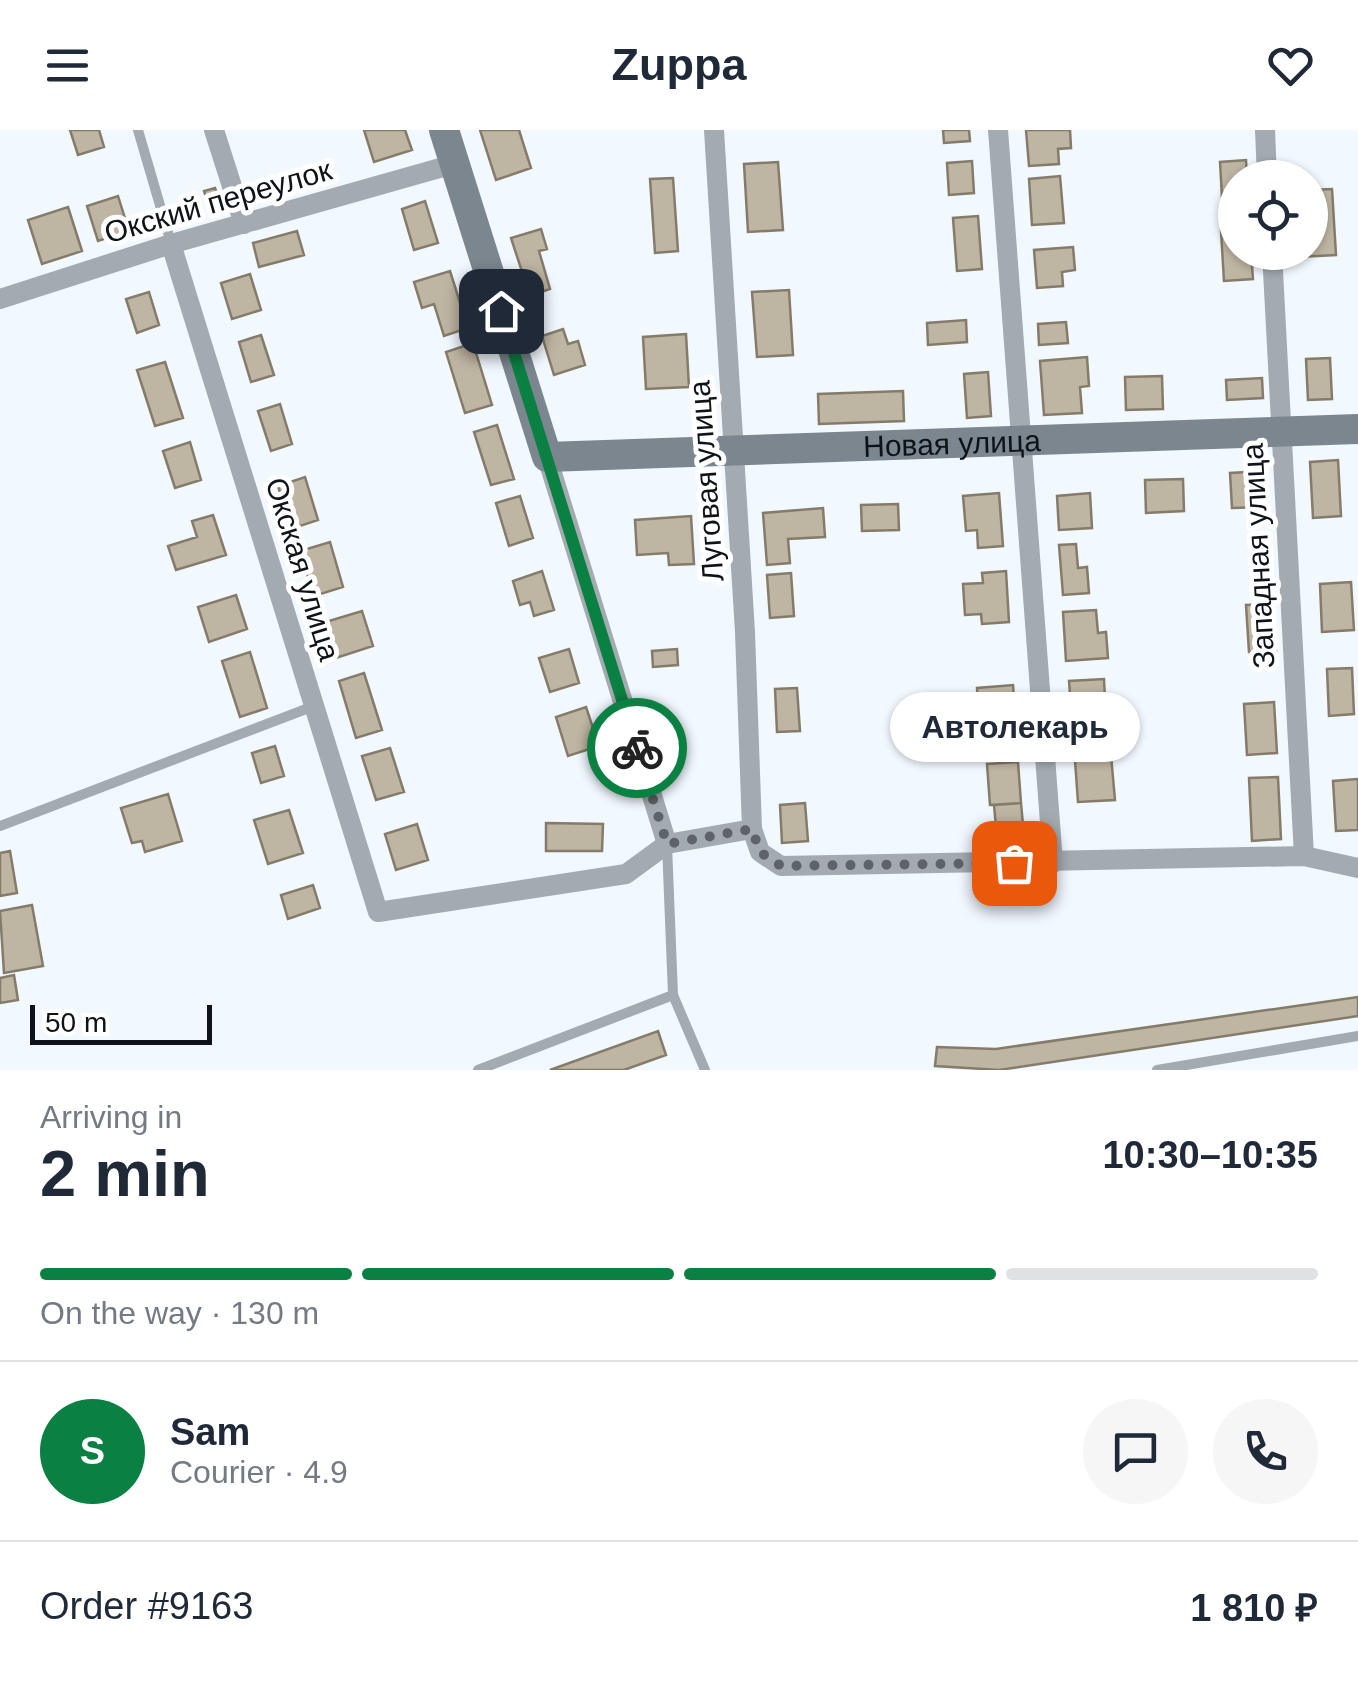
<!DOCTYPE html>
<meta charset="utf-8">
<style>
:root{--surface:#fff;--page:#f6f6f7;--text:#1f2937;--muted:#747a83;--line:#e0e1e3;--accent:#0b8043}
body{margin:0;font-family:Helvetica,sans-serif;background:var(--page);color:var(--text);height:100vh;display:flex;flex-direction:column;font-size:38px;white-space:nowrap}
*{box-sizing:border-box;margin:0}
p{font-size:32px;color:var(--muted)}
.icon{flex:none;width:55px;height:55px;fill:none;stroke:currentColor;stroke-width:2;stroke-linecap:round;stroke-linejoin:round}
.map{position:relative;height:940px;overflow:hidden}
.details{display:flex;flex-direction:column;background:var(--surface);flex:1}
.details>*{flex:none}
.buttons{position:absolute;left:1218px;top:30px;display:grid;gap:20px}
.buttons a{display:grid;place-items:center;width:110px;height:110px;border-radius:50%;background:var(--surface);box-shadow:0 2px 8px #0004;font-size:50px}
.scale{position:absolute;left:30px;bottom:25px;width:182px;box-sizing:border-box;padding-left:10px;border:5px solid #0d1318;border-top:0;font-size:28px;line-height:35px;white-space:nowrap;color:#0d1318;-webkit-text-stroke:8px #fff;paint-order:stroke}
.pin{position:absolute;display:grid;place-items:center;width:85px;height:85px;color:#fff;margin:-42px;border-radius:20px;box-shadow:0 5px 15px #0006}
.courier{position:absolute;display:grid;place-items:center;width:100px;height:100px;margin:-50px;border:8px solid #0b8043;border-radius:50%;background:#fff;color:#222;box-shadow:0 2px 12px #0007}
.bubble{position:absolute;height:70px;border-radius:35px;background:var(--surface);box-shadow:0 2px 8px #0004;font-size:32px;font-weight:700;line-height:70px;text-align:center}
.summary em{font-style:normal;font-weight:700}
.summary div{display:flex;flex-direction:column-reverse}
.summary{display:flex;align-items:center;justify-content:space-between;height:170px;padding:0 40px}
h1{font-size:65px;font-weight:700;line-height:75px}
.bar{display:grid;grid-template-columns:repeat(4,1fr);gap:15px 10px;align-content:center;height:120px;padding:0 40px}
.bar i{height:12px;border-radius:8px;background:var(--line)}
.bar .current{background:var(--accent)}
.bar p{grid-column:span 4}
.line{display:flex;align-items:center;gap:25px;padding:0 40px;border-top:2px solid var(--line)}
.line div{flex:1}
.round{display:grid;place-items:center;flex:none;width:105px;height:105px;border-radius:52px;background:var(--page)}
header{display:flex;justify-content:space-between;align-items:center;height:130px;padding:0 40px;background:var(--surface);font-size:45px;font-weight:700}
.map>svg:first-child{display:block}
</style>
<header><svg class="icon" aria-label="menu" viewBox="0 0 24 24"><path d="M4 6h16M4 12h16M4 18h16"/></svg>Zuppa<svg class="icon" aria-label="heart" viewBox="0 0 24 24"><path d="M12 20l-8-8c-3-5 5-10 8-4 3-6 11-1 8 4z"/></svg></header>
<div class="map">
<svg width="1358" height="940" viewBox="0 0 1358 940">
<rect width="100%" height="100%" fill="#f1f8fe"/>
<path fill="#bfb5a3" stroke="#847b6a" stroke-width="2.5" d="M70 0H99L104 17 78 25Z
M364 0H405L412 20 374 32Z
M480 0H519L531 38 496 50Z
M943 0H969L970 11 944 13Z
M1026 0H1070L1071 18 1058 19 1059 34 1029 36Z
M1246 30 1247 48H1235V85H1223L1220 32Z
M972 31 974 63 949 65 947 33Z
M778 32 783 100 748 102 744 34Z
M1060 46 1064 93 1032 95 1029 49Z
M673 48 678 121 655 123 650 49Z
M215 58 219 69 208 73 204 61Z
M1332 59 1336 125 1299 127 1298 122H1310V60Z
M118 66 129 101 98 111 87 76Z
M425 71 438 113 414 120 402 79Z
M68 77 82 121 42 134 28 90Z
M978 86 982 139 957 141 953 88Z
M541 99 547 119 539 121 550 159 530 166 511 108Z
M1235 100V122H1251L1253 149 1224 151 1221 101Z
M297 101 304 125 259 137 253 113Z
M1073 117 1075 140 1062 142 1063 156 1037 158 1034 120Z
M450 141 468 198 444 206 434 174 422 178 414 152Z
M250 144 261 180 232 189 221 153Z
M789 160 793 225 757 227 752 162Z
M149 162 159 195 137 203 126 169Z
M966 190 967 212 928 215 927 193Z
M1066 192 1068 213 1039 215 1038 194Z
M563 199 568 214 578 211 585 235 554 245 542 206Z
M686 204 689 257 646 259 643 207Z
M261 205 274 245 251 252 239 212Z
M473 213 492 275 465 283 446 222Z
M1087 227 1089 256 1080 257 1082 283 1044 285 1040 231Z
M1330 228 1332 269 1308 270 1306 229Z
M165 232 183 288 155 296 137 240Z
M988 242 991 286 967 288 964 244Z
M1162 246 1163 279 1126 280 1125 247Z
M1262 248 1263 268 1227 270 1226 250Z
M903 261 904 291 819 294 818 264Z
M280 274 292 314 271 321 258 281Z
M497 295 514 349 491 355 474 302Z
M190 312 201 350 175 358 163 321Z
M1338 330 1341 386 1313 388 1310 332Z
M1264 341 1266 377 1232 378 1230 343Z
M305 347 318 390 291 399 278 356Z
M1183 349 1184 381 1146 383 1145 350Z
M999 363 1003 416 978 418 977 400 966 401 963 366Z
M1090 363 1092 398 1059 400 1057 366Z
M520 366 533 408 509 416 496 373Z
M898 374 899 400 862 401 861 375Z
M823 378 825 407 788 409 790 433 767 435 763 383Z
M213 385 226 425 176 440 168 416 197 407 192 391Z
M691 386 694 434 669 435 668 423 637 425 635 390Z
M330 412 343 457 314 466 300 421Z
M1076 414 1078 438 1087 437 1089 463 1063 465 1059 415Z
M542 441 554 480 534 486 530 472 520 475 513 451Z
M1006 441 1009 492 982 494 981 484 965 485 963 454 983 453 982 443Z
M791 443 794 486 770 488 767 445Z
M1351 452 1354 500 1322 502 1320 454Z
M236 465 247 499 209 512 198 477Z
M1273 474 1276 521 1249 522 1246 475Z
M1096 480 1098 503 1106 502 1108 528 1066 531 1063 482Z
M362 481 373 516 333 529 322 493Z
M569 519 579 553 550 562 539 528Z
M677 519 678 535 653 537 652 521Z
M250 522 267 578 240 587 222 531Z
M1352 538 1354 584 1329 586 1327 539Z
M364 543 382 600 356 608 339 551Z
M1104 549 1106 589 1072 592 1069 551Z
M1013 555 1016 595 979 598 977 558Z
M797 558 800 601 777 602 775 559Z
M1274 572 1277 623 1247 625 1244 574Z
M586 577 599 616 568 626 556 587Z
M1110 614 1115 670 1078 672 1074 617Z
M275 616 284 646 261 653 252 623Z
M390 618 404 662 376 670 362 626Z
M1018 632 1021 673 990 675 987 634Z
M1278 647 1281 709 1252 711 1249 648Z
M1358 649V700L1336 701 1333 651Z
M168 664 182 711 145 722 142 711 132 713 121 678Z
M805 673 808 711 782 713 780 675Z
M1021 673 1025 717 998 719 994 675Z
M289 680 303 723 268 734 254 690Z
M546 693 603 694 602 721H546Z
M417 694 428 730 396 740 385 704Z
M10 721 17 763 0 766V723Z
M313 755 320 778 288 789 281 765Z
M32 775 43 836 4 843 0 781Z
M14 845 18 870 0 873V848Z
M1358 867V886L999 940 935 936 937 917 996 919Z
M658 901 666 925 624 940H550Z"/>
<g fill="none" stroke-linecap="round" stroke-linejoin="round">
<path stroke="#a3abb1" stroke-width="10" d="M138 0 171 113
M0 696 314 576
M673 865 705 940
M478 940 673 865 667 715
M1157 940 1358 906"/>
<path stroke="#a3abb1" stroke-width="20" d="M214 0 244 94
M714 0 745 502 752 699
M998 0 1053 733
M1265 0 1267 48
M171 114 378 782 626 744 667 714 752 699 760 722 781 736 1304 726 1358 738
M1272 122 1304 726
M0 169 171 114 454 34
M547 327 667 714"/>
<path stroke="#7b868f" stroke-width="30" id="s1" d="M444 0 547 327 1358 299"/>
</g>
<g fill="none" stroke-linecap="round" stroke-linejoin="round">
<path stroke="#5d6368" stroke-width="10" stroke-dasharray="0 18" d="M637 618 667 714 752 699 760 722 781 736 1014 733"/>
<path stroke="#0b8043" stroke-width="12" d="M501 181 637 618"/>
</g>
<g text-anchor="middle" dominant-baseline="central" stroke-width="10" stroke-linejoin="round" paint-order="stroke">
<g font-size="30" fill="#0d1318" stroke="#fff">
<text transform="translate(218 71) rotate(-16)">Окский переулок</text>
<text stroke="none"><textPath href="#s1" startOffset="748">Новая улица</textPath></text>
<text transform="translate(706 351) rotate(-94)">Луговая улица</text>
<text transform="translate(1258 426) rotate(-93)">Западная улица</text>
<text transform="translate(303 439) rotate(73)">Окская улица</text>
</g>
</g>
</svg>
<div class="buttons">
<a><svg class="icon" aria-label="locate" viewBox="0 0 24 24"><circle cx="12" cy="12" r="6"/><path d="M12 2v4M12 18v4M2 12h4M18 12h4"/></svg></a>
</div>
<div class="scale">50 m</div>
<div class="pin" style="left:1014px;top:733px;background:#ea580c"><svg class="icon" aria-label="bag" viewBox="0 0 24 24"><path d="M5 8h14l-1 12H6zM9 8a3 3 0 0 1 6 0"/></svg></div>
<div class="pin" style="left:501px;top:181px;background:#1f2937"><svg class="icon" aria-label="home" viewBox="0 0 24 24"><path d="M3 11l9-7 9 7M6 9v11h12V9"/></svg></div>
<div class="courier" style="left:637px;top:618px"><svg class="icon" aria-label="bike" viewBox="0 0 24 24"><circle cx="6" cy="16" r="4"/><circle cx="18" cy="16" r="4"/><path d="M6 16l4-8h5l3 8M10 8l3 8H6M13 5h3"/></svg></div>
<div class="bubble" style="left:890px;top:562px;width:250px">Автолекарь</div>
</div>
<section class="details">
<div class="summary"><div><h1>2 min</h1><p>Arriving in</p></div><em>10:30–10:35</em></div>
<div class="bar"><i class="current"></i><i class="current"></i><i class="current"></i><i></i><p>On the way · 130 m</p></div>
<div class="line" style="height:180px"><b class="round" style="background:var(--accent);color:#fff">S</b><div><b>Sam</b><p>Courier · 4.9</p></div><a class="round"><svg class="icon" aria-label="chat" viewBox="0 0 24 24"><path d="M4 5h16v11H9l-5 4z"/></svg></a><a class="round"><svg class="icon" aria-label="phone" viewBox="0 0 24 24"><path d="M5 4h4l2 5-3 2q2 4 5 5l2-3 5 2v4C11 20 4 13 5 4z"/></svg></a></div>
<div class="line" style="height:130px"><div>Order #9163</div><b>1 810 ₽</b></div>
</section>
